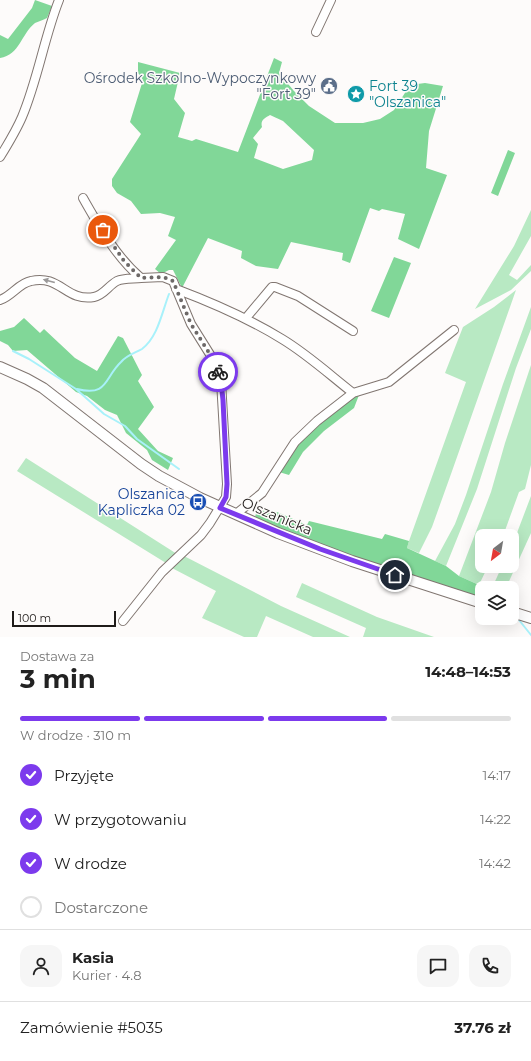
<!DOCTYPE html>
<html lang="pl">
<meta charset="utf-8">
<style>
:root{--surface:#fff;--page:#f6f6f6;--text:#222;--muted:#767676;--line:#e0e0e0;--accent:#7c3aed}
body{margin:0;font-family:Montserrat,sans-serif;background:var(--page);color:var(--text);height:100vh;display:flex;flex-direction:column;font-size:15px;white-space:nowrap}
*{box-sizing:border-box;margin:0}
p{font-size:13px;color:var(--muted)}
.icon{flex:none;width:22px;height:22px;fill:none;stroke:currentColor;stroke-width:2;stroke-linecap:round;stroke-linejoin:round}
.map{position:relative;height:637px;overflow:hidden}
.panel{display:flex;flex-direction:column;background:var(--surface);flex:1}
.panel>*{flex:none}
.needle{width:26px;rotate:211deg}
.fabs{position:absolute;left:475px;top:529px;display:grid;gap:8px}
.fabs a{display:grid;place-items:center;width:44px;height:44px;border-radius:8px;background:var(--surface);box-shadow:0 4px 16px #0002;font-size:20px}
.scale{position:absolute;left:12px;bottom:10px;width:104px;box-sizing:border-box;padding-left:4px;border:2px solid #1f1b19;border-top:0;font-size:11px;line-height:14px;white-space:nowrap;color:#1f1b19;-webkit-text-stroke:3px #fdfbfa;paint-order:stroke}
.pin{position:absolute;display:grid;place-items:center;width:34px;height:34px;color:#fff;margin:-17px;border:2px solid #fff;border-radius:50%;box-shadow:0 1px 4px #0007}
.courier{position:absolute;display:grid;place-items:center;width:40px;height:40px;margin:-20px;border:3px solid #7c3aed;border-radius:50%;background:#fff;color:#222;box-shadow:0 1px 5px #0007}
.overview em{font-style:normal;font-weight:700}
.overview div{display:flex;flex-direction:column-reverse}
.overview{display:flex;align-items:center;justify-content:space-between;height:68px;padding:0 20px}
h1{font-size:26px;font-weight:700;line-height:30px}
.bar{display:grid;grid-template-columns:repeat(4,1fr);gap:6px 4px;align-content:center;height:48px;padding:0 20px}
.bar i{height:5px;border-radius:3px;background:var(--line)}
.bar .active{background:var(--accent)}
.bar p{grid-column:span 4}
.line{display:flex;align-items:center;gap:10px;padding:0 20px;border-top:1px solid var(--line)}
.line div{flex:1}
.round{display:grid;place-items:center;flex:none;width:42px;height:42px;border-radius:12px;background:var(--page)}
ol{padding:0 20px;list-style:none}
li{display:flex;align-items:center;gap:12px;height:44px}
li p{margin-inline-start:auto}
li .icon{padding:4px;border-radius:50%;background:var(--accent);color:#fff;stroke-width:4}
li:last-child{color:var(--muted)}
li i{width:22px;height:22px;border:2px solid var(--line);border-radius:50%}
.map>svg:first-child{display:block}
</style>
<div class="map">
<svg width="531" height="637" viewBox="0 0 531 637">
<rect width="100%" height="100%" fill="#fdfbfa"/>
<path fill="#b8e9c3" d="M531 210V236L509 275 517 280 531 265V271L511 290 475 309 514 246Z
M516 290 451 474 432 527 419 553 407 548 409 541 466 382 445 373 463 327 494 307Z
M531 307V329L516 368 477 489 446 566 435 561 455 524 466 495 503 384Z
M531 365V465L525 489 519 492 503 536H482V566H488L479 585 459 576 491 492 505 443Z
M26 458 177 554 166 563 17 471Z
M531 496V533L506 588H492L502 566H512V546Z
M184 556 281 606 350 637H313L266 616 257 637H244L202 618 216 591 170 567Z
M302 583 377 617 434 637H363L366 628 296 597Z"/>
<path fill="#81d798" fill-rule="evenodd" d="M35 0 52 6 47 18C44 20 39 21 35 23 21 34 20 55 0 58V35L8 39 32 8Z
M274 58 282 62 279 73 294 91 309 106 335 123H363L380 119 394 110 410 85 425 83 443 86 429 131 426 168 447 175 419 249 398 239 405 214 382 209 379 211 370 208 350 263 342 260 343 253 291 242 278 269 256 266 241 258 242 251 208 238 182 288 173 270H169L161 274 155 269 176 240 168 236 175 217 160 213 141 214 131 201 117 193 112 186V179L141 134 130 122 143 80 138 73V62L180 73 174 99 185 113 178 137 192 141 196 139 238 152ZM270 115 283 121 314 150 312 160 283 169 254 158 258 144 253 138 262 127C260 120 265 118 270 115Z
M508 150 515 153 498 196 491 193Z
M394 257 411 263 389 318 371 311Z
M24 318 40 333 44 329 75 358 97 371 118 336 123 338 142 375 138 381 154 407 138 429 158 451 173 458 168 470 152 460 147 450 126 433 117 415 105 410 87 396 76 392 27 350 13 351 8 345 0 341V331L14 327Z
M349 392 359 395 354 408 324 431 303 452 289 475 279 472 291 443Z
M257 510 277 512 307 525 309 521 382 539 385 534 409 541 407 548 446 566 459 576 479 585 475 597 350 557 301 539 255 517Z"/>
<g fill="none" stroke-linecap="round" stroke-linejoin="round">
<path stroke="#a8f1fa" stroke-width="2" d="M13 351 29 359 76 389 104 414 125 426 137 439 179 469
M77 389C108 397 104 378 121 362 127 355 135 353 142 349 158 337 162 312 169 294
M519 620 531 635"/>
<defs>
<path id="minor" d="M316 32 331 0
M0 157C8 144 16 131 22 117 38 79 44 38 59 0
M83 198C99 226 116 257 141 278L163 277 173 281 191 324 216 364 221 381 227 484 226 497 210 523 201 535 162 572 123 621
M176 289C213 303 248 318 282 339 307 354 330 375 353 393
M0 300C12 296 19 283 31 281 60 274 66 302 94 297 104 295 108 286 117 281 124 278 134 279 141 278
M246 318 272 287H275L298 296 353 331
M236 514 262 493 295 442 317 421 353 393 389 382 454 330"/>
<path id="tertiary" d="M0 367 27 379 43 388 141 464 159 476 200 498 278 533 352 561 482 603
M512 612 531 618"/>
</defs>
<use href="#minor" stroke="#817671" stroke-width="10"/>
<use href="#tertiary" stroke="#817671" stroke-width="12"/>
<use href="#minor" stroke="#fff" stroke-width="8"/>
<use href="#tertiary" stroke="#fff" stroke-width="10"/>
</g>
<defs><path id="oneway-solid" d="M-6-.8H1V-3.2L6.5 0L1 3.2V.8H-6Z"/></defs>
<use fill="#9a9898" href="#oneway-solid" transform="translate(49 281) rotate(-165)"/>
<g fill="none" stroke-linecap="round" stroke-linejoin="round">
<path stroke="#6d6968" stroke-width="4" stroke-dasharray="0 7.2" d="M103 230 124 261 141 278 163 277 173 281 191 324 216 364 218 372"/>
<path stroke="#7c3aed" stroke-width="5" d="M218 372 221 381 223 400 227 484 226 497 220 508 320 549 395 575"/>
</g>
<defs>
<symbol id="civic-disc" viewBox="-11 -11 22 22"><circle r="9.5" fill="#5c6f8a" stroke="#fdfbfa"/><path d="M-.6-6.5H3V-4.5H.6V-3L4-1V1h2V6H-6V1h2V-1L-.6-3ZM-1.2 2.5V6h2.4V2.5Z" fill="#fff"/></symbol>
<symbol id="sight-disc" viewBox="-11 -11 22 22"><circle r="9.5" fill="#0f9aa8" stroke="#fdfbfa"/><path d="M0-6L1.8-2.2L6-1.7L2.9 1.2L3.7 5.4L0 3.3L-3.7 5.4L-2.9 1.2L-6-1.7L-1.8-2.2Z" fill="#fff"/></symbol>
<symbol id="bus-disc" viewBox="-11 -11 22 22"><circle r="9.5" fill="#1a4fb4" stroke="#fdfbfa"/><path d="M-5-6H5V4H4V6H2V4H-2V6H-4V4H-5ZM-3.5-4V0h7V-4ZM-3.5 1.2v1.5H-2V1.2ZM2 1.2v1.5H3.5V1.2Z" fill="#fff"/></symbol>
</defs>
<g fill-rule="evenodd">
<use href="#civic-disc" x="319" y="76" width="20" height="20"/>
<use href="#sight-disc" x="346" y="84" width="20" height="20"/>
<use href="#bus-disc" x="188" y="492" width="20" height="20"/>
</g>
<g text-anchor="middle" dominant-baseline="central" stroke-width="3" stroke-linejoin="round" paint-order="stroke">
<g font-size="14" fill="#4e5e75" stroke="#fdfbfa" text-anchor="end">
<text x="316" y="78">Ośrodek Szkolno-Wypoczynkowy<tspan x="316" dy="16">"Fort 39"</tspan></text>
</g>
<g font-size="14" fill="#0d838f" stroke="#fdfbfa" text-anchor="start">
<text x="369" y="86">Fort 39<tspan x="369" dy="16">"Olszanica"</tspan></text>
</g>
<g font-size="14" fill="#164399" stroke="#fdfbfa" text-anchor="end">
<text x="185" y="494">Olszanica<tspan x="185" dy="16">Kapliczka 02</tspan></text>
</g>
<g font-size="14" fill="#1f1b19" stroke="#fdfbfa">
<text transform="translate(277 516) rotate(23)">Olszanicka</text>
</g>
</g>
</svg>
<div class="fabs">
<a><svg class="needle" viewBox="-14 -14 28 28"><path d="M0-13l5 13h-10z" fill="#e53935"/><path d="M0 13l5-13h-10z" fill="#767676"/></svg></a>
<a><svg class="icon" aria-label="layers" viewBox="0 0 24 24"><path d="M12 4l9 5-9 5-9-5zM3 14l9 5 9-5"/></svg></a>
</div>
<div class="scale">100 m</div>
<div class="pin" style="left:103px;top:230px;background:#ea580c"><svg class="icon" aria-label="bag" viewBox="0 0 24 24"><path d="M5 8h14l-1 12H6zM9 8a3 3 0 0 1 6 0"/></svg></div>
<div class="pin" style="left:395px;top:575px;background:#1f2937"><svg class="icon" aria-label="home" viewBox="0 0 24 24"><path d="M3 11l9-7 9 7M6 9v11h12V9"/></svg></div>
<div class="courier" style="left:218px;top:372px"><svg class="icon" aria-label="bike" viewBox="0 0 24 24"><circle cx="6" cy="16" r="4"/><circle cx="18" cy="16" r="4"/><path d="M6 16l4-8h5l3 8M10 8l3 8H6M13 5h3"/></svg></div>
</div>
<section class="panel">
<div class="overview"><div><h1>3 min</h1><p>Dostawa za</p></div><em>14:48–14:53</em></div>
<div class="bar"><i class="active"></i><i class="active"></i><i class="active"></i><i></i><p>W drodze · 310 m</p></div>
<ol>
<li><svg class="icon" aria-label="check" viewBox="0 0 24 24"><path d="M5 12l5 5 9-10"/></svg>Przyjęte<p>14:17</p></li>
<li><svg class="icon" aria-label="check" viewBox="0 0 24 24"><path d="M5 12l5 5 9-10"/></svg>W przygotowaniu<p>14:22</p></li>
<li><svg class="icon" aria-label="check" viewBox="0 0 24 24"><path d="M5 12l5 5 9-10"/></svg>W drodze<p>14:42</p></li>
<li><i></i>Dostarczone</li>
</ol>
<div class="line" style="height:72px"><a class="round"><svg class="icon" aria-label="person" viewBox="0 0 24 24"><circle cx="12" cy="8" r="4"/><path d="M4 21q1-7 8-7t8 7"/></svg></a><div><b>Kasia</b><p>Kurier · 4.8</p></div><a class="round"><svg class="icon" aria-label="chat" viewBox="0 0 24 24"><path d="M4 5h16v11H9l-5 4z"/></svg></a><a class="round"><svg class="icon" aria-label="phone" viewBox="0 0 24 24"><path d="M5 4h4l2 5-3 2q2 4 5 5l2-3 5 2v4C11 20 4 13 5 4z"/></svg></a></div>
<div class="line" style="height:52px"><div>Zamówienie #5035</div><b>37.76 zł</b></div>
</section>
